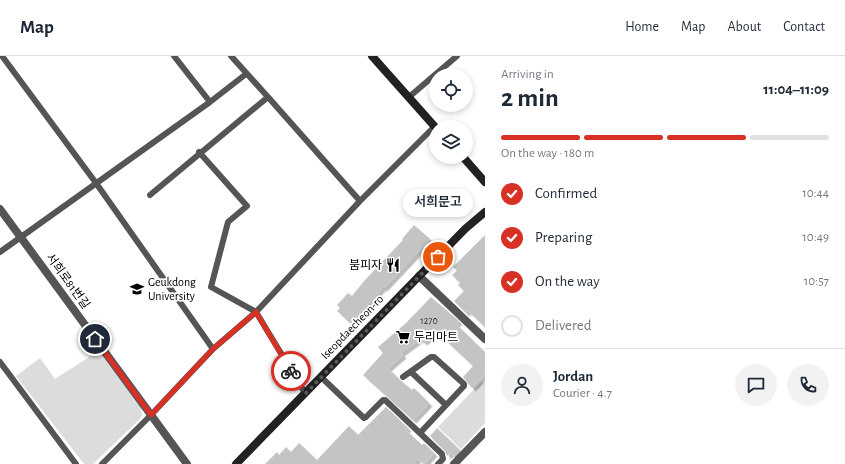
<!DOCTYPE html>
<meta charset="utf-8">
<style>
:root{--surface:#fff;--page:#f2f2f3;--text:#1f2937;--muted:#747a83;--line:#e0e1e3;--accent:#d93025}
body{margin:0;font-family:"Alegreya Sans","Noto Sans KR",sans-serif;background:var(--page);color:var(--text);height:100vh;display:flex;flex-direction:column;font-size:15px;white-space:nowrap}
*{box-sizing:border-box;margin:0}
p{font-size:13px;color:var(--muted)}
.icon{flex:none;width:22px;height:22px;fill:none;stroke:currentColor;stroke-width:2;stroke-linecap:round;stroke-linejoin:round}
.map{position:relative;flex:1;overflow:hidden}
.panel{display:flex;flex-direction:column;background:var(--surface);width:360px}
.panel>*{flex:none}
.fabs{position:absolute;left:429px;top:12px;display:grid;gap:8px}
.fabs a{display:grid;place-items:center;width:44px;height:44px;border-radius:50%;background:var(--surface);box-shadow:0 2px 6px #0003;font-size:20px}
.pin{position:absolute;display:grid;place-items:center;width:34px;height:34px;color:#fff;margin:-17px;border:2px solid #fff;border-radius:50%;box-shadow:0 1px 4px #0007}
.courier{position:absolute;display:grid;place-items:center;width:40px;height:40px;margin:-20px;border:3px solid #d93025;border-radius:50%;background:#fff;color:#222;box-shadow:0 1px 5px #0007}
.bubble{position:absolute;height:28px;border-radius:14px;background:var(--surface);box-shadow:0 2px 6px #0003;font-size:13px;font-weight:600;line-height:28px;text-align:center}
.headline em{font-style:normal;font-weight:600}
.headline div{display:flex;flex-direction:column-reverse}
.headline{display:flex;align-items:center;justify-content:space-between;height:68px;padding:0 16px}
h1{font-size:26px;font-weight:600;line-height:30px}
.bar{display:grid;grid-template-columns:repeat(4,1fr);gap:6px 4px;align-content:center;height:48px;padding:0 16px}
.bar i{height:5px;border-radius:3px;background:var(--line)}
.bar .current{background:var(--accent)}
.bar p{grid-column:span 4}
.line{display:flex;align-items:center;gap:10px;padding:0 16px;border-top:1px solid var(--line)}
.line div{flex:1}
.round{display:grid;place-items:center;flex:none;width:42px;height:42px;border-radius:21px;background:var(--page)}
ol{padding:0 16px;list-style:none}
li{display:flex;align-items:center;gap:12px;height:44px}
li p{margin-inline-start:auto}
li .icon{padding:4px;border-radius:50%;background:var(--accent);color:#fff;stroke-width:4}
li:last-child{color:var(--muted)}
li i{width:22px;height:22px;border:2px solid var(--line);border-radius:50%}
header{display:flex;align-items:center;gap:24px;box-sizing:border-box;height:56px;padding:0 20px;background:var(--surface);border-bottom:1px solid var(--line)}
header strong{font-size:19px}
nav{display:flex;gap:22px;margin-inline-start:auto;font-size:14px}
main{display:flex;flex:1;min-height:0}
.map>svg:first-child{display:block}
</style>
<header>
<strong>Map</strong>
<nav><a>Home</a><a>Map</a><a>About</a><a>Contact</a></nav>
</header>
<main>
<div class="map">
<svg width="485" height="408" viewBox="0 0 485 408">
<defs>
<filter id="shadow"><feDropShadow dx="3.5" dy="3.5" stdDeviation="0" flood-color="#0004"/></filter>
</defs>
<rect width="100%" height="100%" fill="#fff"/>
<path fill="#dcdcdc" d="M100 294 141 351 142 360 139 364 93 408H84L16 320 40 302 55 323Z
M482 325 485 328V367L461 393 438 371Z"/>
<path fill="#c4c4c4" filter="url(#shadow)" d="M414 169 430 183 384 232 383 231 350 267 337 255 340 252 337 249 348 237 352 240 364 225 403 184 402 183Z
M485 179V271L468 255 466 257 454 245 464 235 458 229 460 227 452 219 457 215 453 211Z
M431 241 459 265 456 268 485 296V319L472 332 463 321 473 310 438 277 437 278 434 276 424 286 420 283 401 297 403 299 388 312 400 324 412 334 414 332 429 347 413 364 363 319 383 297 378 291 406 267Z
M386 351 408 372 406 374 422 389 424 387 434 397 424 408 418 403 413 408H265L277 396 279 399 286 391 291 396 299 387 317 404 349 370 358 379Z
M437 372 460 394 454 400 450 397 447 400 445 395 430 380Z"/>
<g fill="none" stroke-linecap="round" stroke-linejoin="round">
<path stroke="#555" stroke-width="6" d="M2 0 96 127 213 293
M174 0 210 46
M231 0 268 41 360 145
M409 41 457 0
M199 96 247 150 228 166 211 231 256 256 305 337
M150 139 268 41
M0 196 210 46 246 18
M0 306 76 408
M411 316 446 349
M321 321 364 362 366 361 383 344H385L442 398 443 403 438 408
M403 321 431 301H434L464 328V330L420 377
M102 408 151 359 213 293 256 256 360 145 435 70"/>
<path stroke="#555" stroke-width="8" d="M0 153 187 408
M419 220 485 283
M454 408 485 376"/>
<path stroke="#222" stroke-width="8" d="M372 0 436 72
M463 101 485 126
M236 408 465 173 485 156"/>
</g>
<g fill="none" stroke-linecap="round" stroke-linejoin="round">
<path stroke="#595959" stroke-width="4" stroke-dasharray="0 7.2" d="M291 315 305 338 438 201"/>
<path stroke="#d93025" stroke-width="5" d="M95 283 151 359 213 293 256 256 291 315"/>
</g>
<defs>
<symbol id="restaurant-bare" viewBox="-9 -9 18 18"><path d="M-5-6h1v4h1v-4h1v4h1v-4h1v5L-1.5 .5V6h-2V.5L-5-1ZM5-6V6H3V1.5H1.5Q1.5-4 5-6Z" fill="#000" stroke="#fff" stroke-width="2.5" paint-order="stroke"/></symbol>
<symbol id="university-bare" viewBox="-9 -9 18 18"><path d="M0-5L7-2L0 1L-7-2ZM-4 1L0 2.5L4 1V4Q0 6-4 4Z" fill="#000" stroke="#fff" stroke-width="2.5" paint-order="stroke"/></symbol>
<symbol id="supermarket-bare" viewBox="-9 -9 18 18"><path d="M-6-5.5h2.5l.6 2H6L4.5 2H-2.5L-4.4-4H-6ZM-1.5 3.2a1.3 1.3 0 1 0 .1 0ZM3 3.2a1.3 1.3 0 1 0 .1 0Z" fill="#000" stroke="#fff" stroke-width="2.5" paint-order="stroke"/></symbol>
</defs>
<g fill-rule="evenodd">
<use href="#restaurant-bare" x="383" y="199" width="20" height="20"/>
<use href="#university-bare" x="127" y="223" width="20" height="20"/>
<use href="#supermarket-bare" x="393" y="271" width="20" height="20"/>
</g>
<g text-anchor="middle" dominant-baseline="central" stroke-width="3.5" stroke-linejoin="round" paint-order="stroke">
<g font-size="10" fill="#313131">
<text x="429" y="265">1270</text>
</g>
<g font-size="12" fill="#000" stroke="#fff" text-anchor="start">
<text x="382" y="209" text-anchor="end">붐피자</text>
<text x="148" y="226">Geukdong<tspan x="148" dy="14">University</tspan></text>
<text x="414" y="281">두리마트</text>
</g>
<g font-size="12" fill="#000" stroke="#fff">
<text transform="translate(68 225) rotate(54)">서희로81번길</text>
<text transform="translate(352 271) rotate(-46)">Iseopdaecheon-ro</text>
</g>
</g>
</svg>
<div class="fabs">
<a><svg class="icon" aria-label="locate" viewBox="0 0 24 24"><circle cx="12" cy="12" r="6"/><path d="M12 2v4M12 18v4M2 12h4M18 12h4"/></svg></a>
<a><svg class="icon" aria-label="layers" viewBox="0 0 24 24"><path d="M12 4l9 5-9 5-9-5zM3 14l9 5 9-5"/></svg></a>
</div>
<div class="pin" style="left:438px;top:201px;background:#ea580c"><svg class="icon" aria-label="bag" viewBox="0 0 24 24"><path d="M5 8h14l-1 12H6zM9 8a3 3 0 0 1 6 0"/></svg></div>
<div class="pin" style="left:95px;top:283px;background:#1f2937"><svg class="icon" aria-label="home" viewBox="0 0 24 24"><path d="M3 11l9-7 9 7M6 9v11h12V9"/></svg></div>
<div class="courier" style="left:291px;top:315px"><svg class="icon" aria-label="bike" viewBox="0 0 24 24"><circle cx="6" cy="16" r="4"/><circle cx="18" cy="16" r="4"/><path d="M6 16l4-8h5l3 8M10 8l3 8H6M13 5h3"/></svg></div>
<div class="bubble" style="left:403px;top:133px;width:70px">서희문고</div>
</div>
<section class="panel">
<div class="headline"><div><h1>2 min</h1><p>Arriving in</p></div><em>11:04–11:09</em></div>
<div class="bar"><i class="current"></i><i class="current"></i><i class="current"></i><i></i><p>On the way · 180 m</p></div>
<ol>
<li><svg class="icon" aria-label="check" viewBox="0 0 24 24"><path d="M5 12l5 5 9-10"/></svg>Confirmed<p>10:44</p></li>
<li><svg class="icon" aria-label="check" viewBox="0 0 24 24"><path d="M5 12l5 5 9-10"/></svg>Preparing<p>10:49</p></li>
<li><svg class="icon" aria-label="check" viewBox="0 0 24 24"><path d="M5 12l5 5 9-10"/></svg>On the way<p>10:57</p></li>
<li><i></i>Delivered</li>
</ol>
<div class="line" style="height:72px"><a class="round"><svg class="icon" aria-label="person" viewBox="0 0 24 24"><circle cx="12" cy="8" r="4"/><path d="M4 21q1-7 8-7t8 7"/></svg></a><div><b>Jordan</b><p>Courier · 4.7</p></div><a class="round"><svg class="icon" aria-label="chat" viewBox="0 0 24 24"><path d="M4 5h16v11H9l-5 4z"/></svg></a><a class="round"><svg class="icon" aria-label="phone" viewBox="0 0 24 24"><path d="M5 4h4l2 5-3 2q2 4 5 5l2-3 5 2v4C11 20 4 13 5 4z"/></svg></a></div>
</section>
</main>
